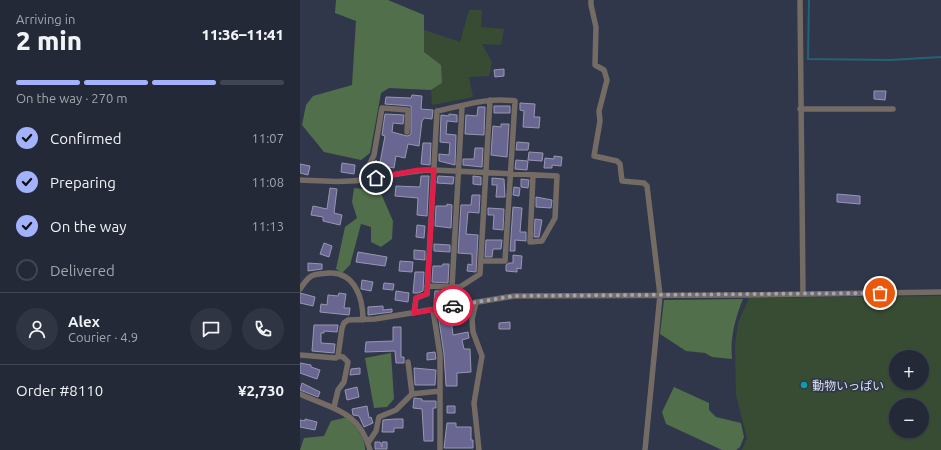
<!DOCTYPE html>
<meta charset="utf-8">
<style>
:root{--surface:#242938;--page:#303543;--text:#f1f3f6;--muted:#a3a6ae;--line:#414553;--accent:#a2b2fd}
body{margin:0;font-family:Ubuntu,"Noto Sans JP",sans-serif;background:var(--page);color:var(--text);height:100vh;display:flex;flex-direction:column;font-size:15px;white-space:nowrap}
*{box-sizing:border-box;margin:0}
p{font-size:13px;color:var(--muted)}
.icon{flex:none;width:22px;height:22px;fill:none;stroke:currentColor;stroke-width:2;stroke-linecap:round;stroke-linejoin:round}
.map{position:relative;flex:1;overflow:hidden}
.panel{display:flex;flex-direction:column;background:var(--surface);width:300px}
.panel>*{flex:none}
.tools{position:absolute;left:589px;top:350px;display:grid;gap:8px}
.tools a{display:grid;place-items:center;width:40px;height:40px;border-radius:50%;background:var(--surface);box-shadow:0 1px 3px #0004,0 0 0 1px var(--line);font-size:20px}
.pin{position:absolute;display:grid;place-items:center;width:34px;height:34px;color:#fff;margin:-17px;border:2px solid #fff;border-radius:50%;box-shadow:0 1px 4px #0007}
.courier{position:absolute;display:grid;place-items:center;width:40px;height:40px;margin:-20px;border:3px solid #e11d48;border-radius:50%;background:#fff;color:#222;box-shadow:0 1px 5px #0007}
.head em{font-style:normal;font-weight:800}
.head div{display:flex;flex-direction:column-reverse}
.head{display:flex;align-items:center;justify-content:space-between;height:68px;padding:0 16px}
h1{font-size:26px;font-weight:800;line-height:30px}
.bar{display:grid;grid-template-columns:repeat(4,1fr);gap:6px 4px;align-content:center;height:48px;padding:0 16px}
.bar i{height:5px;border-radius:3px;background:var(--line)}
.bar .selected{background:var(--accent)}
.bar p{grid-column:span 4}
.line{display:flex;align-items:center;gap:10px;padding:0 16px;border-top:1px solid var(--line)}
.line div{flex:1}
.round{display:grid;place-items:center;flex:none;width:42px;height:42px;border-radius:21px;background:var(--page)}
ol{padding:0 16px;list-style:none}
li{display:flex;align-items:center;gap:12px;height:44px}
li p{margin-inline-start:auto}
li .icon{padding:4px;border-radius:50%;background:var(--accent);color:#111;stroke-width:4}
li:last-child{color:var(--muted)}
li i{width:22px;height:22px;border:2px solid var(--line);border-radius:50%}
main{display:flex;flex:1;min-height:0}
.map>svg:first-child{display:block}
</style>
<main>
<section class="panel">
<div class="head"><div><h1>2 min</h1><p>Arriving in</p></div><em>11:36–11:41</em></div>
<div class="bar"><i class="selected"></i><i class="selected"></i><i class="selected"></i><i></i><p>On the way · 270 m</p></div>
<ol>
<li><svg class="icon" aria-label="check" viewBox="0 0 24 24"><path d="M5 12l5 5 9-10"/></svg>Confirmed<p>11:07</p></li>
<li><svg class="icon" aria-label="check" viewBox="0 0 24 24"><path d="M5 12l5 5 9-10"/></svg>Preparing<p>11:08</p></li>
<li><svg class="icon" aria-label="check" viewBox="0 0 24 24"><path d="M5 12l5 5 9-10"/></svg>On the way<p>11:13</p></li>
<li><i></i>Delivered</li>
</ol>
<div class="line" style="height:72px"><a class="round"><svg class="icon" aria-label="person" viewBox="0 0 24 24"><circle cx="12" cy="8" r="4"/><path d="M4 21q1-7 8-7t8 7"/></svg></a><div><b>Alex</b><p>Courier · 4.9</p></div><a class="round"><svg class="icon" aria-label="chat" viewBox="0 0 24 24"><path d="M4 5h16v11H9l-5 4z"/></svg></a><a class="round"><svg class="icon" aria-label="phone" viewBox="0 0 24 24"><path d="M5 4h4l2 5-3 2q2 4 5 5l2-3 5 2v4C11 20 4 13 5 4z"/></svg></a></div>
<div class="line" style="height:52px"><div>Order #8110</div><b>¥2,730</b></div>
</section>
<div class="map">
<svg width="641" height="450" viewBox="0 0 641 450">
<rect width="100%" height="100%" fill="#30374b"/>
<path fill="#384c34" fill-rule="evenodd" d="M169 10H182L181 27 204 29 201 45 182 44 192 62 189 76 169 77 173 97 132 105 131 90 142 83 124 52V30L160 42Z
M641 296V450H442L447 438 436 395 435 345 438 323 449 298ZM596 357H622V383H596ZM596 405H622V431H596Z"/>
<path fill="#516f4a" d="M36 0H88L124 15V52L141 65 142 83 131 90 89 88 81 93 70 153 61 160 24 152 2 125 6 105 13 96 52 85 56 21 35 13Z
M54 188 80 191 93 221 92 239 81 247 71 242V227L61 224 50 265 42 273 36 269 45 227 57 218 52 202Z
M443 299C435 319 430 337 432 359L412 357 405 353 386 351 360 334 364 300Z
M91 353 94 399 87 407 74 408 65 358Z
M374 387 409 403V410L416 417 441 423 444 437 440 447 436 450H422L366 424 362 412Z
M48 417C55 426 66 438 65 450H0L4 438 24 436 31 421Z"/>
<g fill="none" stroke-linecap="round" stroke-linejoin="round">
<path stroke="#256374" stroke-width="2" d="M509 0 508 59 590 60 641 57"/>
</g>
<path fill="#6a6692" stroke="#9897b0" d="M204 69V76L195 77 194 70Z
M574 91H586L585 100 574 99Z
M112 95 122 96 121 109 133 110 132 119 124 118 122 121 119 146 108 144 105 158 96 156 94 168 84 166 82 172 78 173V170L75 169 74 174 69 175 76 160 77 162 80 163 85 136 82 135 85 114 104 115 103 124 93 123 92 132 107 136 110 135 111 133V106L85 104 86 97 111 98Z
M220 103 235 104 234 117H240L239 128 223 127 224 111 220 110Z
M194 106H210V113H194Z
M178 107H185L184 135 165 134 166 115 177 116Z
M149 114 157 115V122L147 121 146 134 156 135 155 165 139 161V154L149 155 150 143 140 142 141 115 149 116Z
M201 124H209L207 157 191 155 193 126 201 127Z
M217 142 229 143 228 150H216Z
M123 143H131L130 165 121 164Z
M175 148H183L182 167 163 165V159H174Z
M229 152 243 153 242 161 228 160Z
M254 156 262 157 261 166 252 165V168H244L245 158 254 159Z
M216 160 228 161 227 170 215 169Z
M42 163 55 165 54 174 41 172Z
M0 164 10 166 8 175 0 173Z
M121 176H129L127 216 117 215 118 198 95 196 96 186 120 187Z
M138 176 154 177 153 184 137 183Z
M173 176 181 177V185L173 184Z
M192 178 204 179 205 197H196L197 185H192Z
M221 179 229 180 228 188 221 187Z
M214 187 220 188 219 196 213 195Z
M30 188 37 189 34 213 42 215 40 225 23 221V217L11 215 13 206 27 209Z
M537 194 560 196V204L537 202Z
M172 195H180L179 213 168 212 166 234 178 235 176 272 167 271 168 264 172 265V254L158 253 161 205H171Z
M236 197 252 200 251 208 236 207Z
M147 204 152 205 151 228 135 226 136 206H147Z
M213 207 222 208 220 232H226V241L215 240V251H210Z
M188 208 204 209 203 230 193 229 194 215H188Z
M235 219 242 220 239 237H234Z
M117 225 125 226 124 238 116 237Z
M186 240H202L201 249H193L192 257H185Z
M24 243 32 246 29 257 20 254Z
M134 244 150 245V252L134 251Z
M114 250 125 251V260L114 259Z
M58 252 87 257 85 266 56 262Z
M213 255 222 256 221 269 217 268V272L206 271V265L209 263H213Z
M100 261 113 262 112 272 99 271Z
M8 263 22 264V269L8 271Z
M143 264H149L148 283 132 282 133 266H142Z
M115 272H124L123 291 118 293H113Z
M62 280 73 282 71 291 61 289Z
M84 283 94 284 93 290 83 289Z
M96 291 109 293 108 302 95 300Z
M135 291H144L143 301H134Z
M0 293 15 297 13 306 0 303Z
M39 293 46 294 44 308H50L49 315 20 312 21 304 27 305 28 295 38 296Z
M83 306V310L92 309V312L68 315V307Z
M145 313V317H151L153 335 168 332 169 338 162 340 164 349H170L171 372 157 373V386H146L144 354 138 314Z
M210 322V329H199V323Z
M14 325H38L37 332 24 331V333H21V343L35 344 34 353 12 351Z
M93 327H101V357H104V363H96L95 351 65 352 66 342 93 341Z
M135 352 136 359 127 360V353Z
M0 363 11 365V367L20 370 17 379 0 373Z
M60 368V374L50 375 51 369Z
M114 368 136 370 135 385H115Z
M2 383 20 392 18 397 0 390Z
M57 387 59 397 47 400 45 390Z
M114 398 122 399V401H136V408H133V441H124L122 409 113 408Z
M67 406 69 418 71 417 73 423 64 427 59 416 53 415 52 409Z
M147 406H155V413H147Z
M5 419 17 422 15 430 0 427V420L5 421Z
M95 419H103V428H94V432H82L83 420Z
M147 423H156V427H171V440H173V448H144Z
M75 442H80L82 447V442H87V449H75Z"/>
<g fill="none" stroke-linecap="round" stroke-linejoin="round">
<path stroke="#746b64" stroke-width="5.5" d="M291 0V5L296 27 295 65 304 70 307 80 299 111 300 121 294 156 317 161 320 164 322 181 344 183 347 186 360 295 345 450
M500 0 503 294
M500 109H593
M0 180C21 181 41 183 62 180 86 177 109 170 134 170L257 176 255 218 242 241 230 242 233 175
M62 180 74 155 82 108 108 110 107 132
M127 286 152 287 162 107
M152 287H160L180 274 190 100
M0 289C3 285 6 280 10 277 15 273 23 274 29 273 55 272 63 298 63 320
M176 302 172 319 173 332 182 356 174 403 179 450
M133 310 140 355V450
M114 313 116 298 127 294 137 111C163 106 187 97 215 101L205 261H181
M0 355 36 358 38 356 42 328 44 323 48 320 75 319 214 296 448 295 641 292
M108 362 112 394
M0 394C32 409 59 410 70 450
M34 407 38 390 44 382 48 362 43 357 38 356
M68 443 76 431 79 417 96 410 112 394 140 391"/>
</g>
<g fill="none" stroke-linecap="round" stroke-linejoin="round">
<path stroke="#a0a5b4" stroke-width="4" stroke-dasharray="0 7.2" d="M153 306 214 296 580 293"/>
<path stroke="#e11d48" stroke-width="5" d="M76 178 118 170H134L127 294 116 298 114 313 153 306"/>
</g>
<circle fill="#0f9aa8" stroke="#30374b" stroke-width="1.5" cx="504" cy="385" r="4"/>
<g text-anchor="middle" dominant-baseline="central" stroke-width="3.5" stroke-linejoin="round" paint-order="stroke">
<g font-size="12" fill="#dce0ed" stroke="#30374b" text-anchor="start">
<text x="512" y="385">動物いっぱい</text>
</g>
</g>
</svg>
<div class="tools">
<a>+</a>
<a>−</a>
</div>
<div class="pin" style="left:580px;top:293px;background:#ea580c"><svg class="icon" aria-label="bag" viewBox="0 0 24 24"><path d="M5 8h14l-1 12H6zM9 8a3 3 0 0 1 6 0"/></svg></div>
<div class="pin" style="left:76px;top:178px;background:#1f2937"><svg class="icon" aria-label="home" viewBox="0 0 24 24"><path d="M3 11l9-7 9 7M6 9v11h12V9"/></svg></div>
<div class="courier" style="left:153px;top:306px"><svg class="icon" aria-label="car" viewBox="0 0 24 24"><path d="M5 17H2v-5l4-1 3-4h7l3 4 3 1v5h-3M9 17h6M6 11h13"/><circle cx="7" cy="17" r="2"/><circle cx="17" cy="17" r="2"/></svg></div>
</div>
</main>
